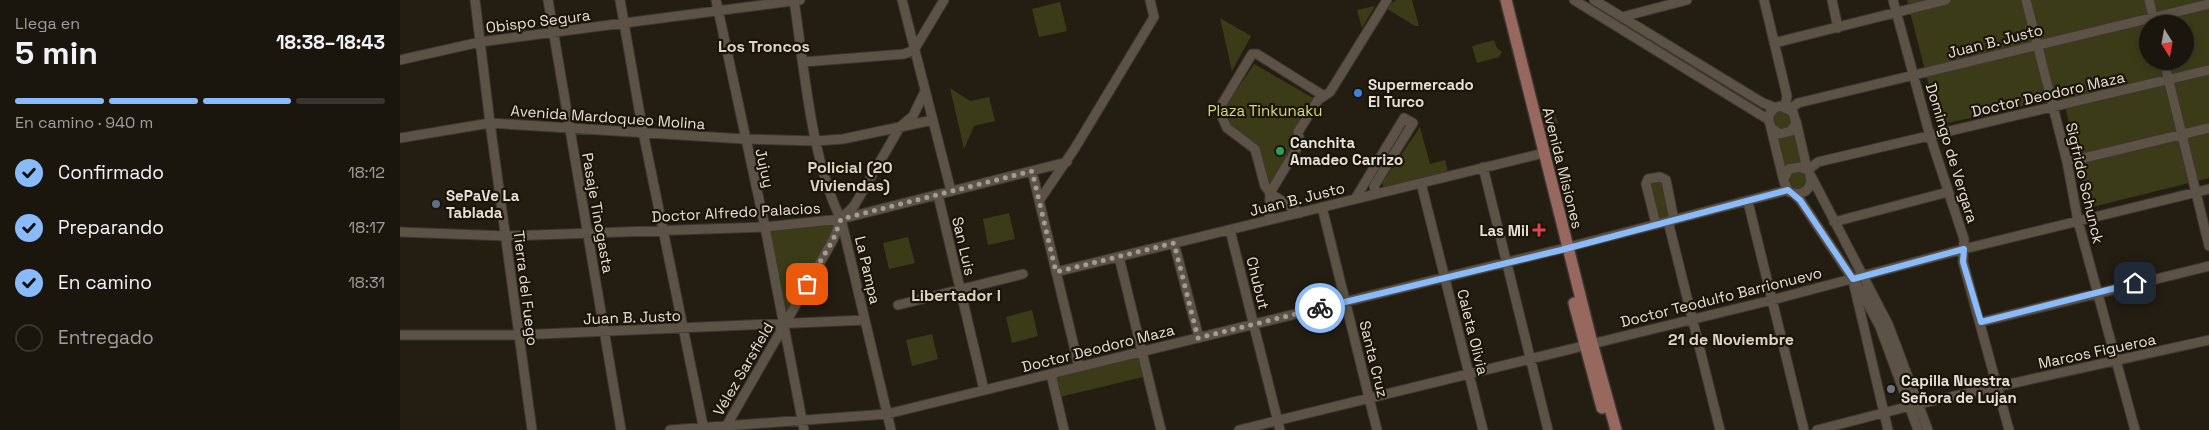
<!DOCTYPE html>
<html lang="es">
<meta charset="utf-8">
<style>
:root{--surface:#1b160d;--page:#241f16;--text:#f1f3f6;--muted:#a09f9d;--line:#39352e;--accent:#89bafc}
body{margin:0;font-family:"Space Grotesk",sans-serif;background:var(--page);color:var(--text);height:100vh;display:flex;flex-direction:column;font-size:19px;white-space:nowrap}
*{box-sizing:border-box;margin:0}
p{font-size:16px;color:var(--muted)}
.icon{flex:none;width:28px;height:28px;fill:none;stroke:currentColor;stroke-width:2;stroke-linecap:round;stroke-linejoin:round}
.map{position:relative;flex:1;overflow:hidden}
.drawer{display:flex;flex-direction:column;background:var(--surface);width:400px}
.drawer>*{flex:none}
.needle{width:32px;rotate:169deg}
.controls{position:absolute;left:1739px;top:15px;display:grid;gap:10px}
.controls a{display:grid;place-items:center;width:55px;height:55px;border-radius:50%;background:var(--surface);box-shadow:0 2px 12px #0003,0 0 0 1px var(--line);font-size:25px}
.pin{position:absolute;display:grid;place-items:center;width:42px;height:42px;color:#fff;margin:-21px;border-radius:10px;box-shadow:0 2px 8px #0006}
.courier{position:absolute;display:grid;place-items:center;width:50px;height:50px;margin:-25px;border:4px solid #89bafc;border-radius:50%;background:#fff;color:#222;box-shadow:0 1px 6px #0007}
.overview em{font-style:normal;font-weight:800}
.overview div{display:flex;flex-direction:column-reverse}
.overview{display:flex;align-items:center;justify-content:space-between;height:85px;padding:0 15px}
h1{font-size:32px;font-weight:800;line-height:38px}
.bar{display:grid;grid-template-columns:repeat(4,1fr);gap:8px 5px;align-content:center;height:60px;padding:0 15px}
.bar i{height:6px;border-radius:4px;background:var(--line)}
.bar .active{background:var(--accent)}
.bar p{grid-column:span 4}
ol{padding:0 15px;list-style:none}
li{display:flex;align-items:center;gap:15px;height:55px}
li p{margin-inline-start:auto}
li .icon{padding:5px;border-radius:50%;background:var(--accent);color:#111;stroke-width:4}
li:last-child{color:var(--muted)}
li i{width:28px;height:28px;border:2px solid var(--line);border-radius:50%}
main{display:flex;flex:1;min-height:0}
.map>svg:first-child{display:block}
</style>
<main>
<section class="drawer">
<div class="overview"><div><h1>5 min</h1><p>Llega en</p></div><em>18:38–18:43</em></div>
<div class="bar"><i class="active"></i><i class="active"></i><i class="active"></i><i></i><p>En camino · 940 m</p></div>
<ol>
<li><svg class="icon" aria-label="check" viewBox="0 0 24 24"><path d="M5 12l5 5 9-10"/></svg>Confirmado<p>18:12</p></li>
<li><svg class="icon" aria-label="check" viewBox="0 0 24 24"><path d="M5 12l5 5 9-10"/></svg>Preparando<p>18:17</p></li>
<li><svg class="icon" aria-label="check" viewBox="0 0 24 24"><path d="M5 12l5 5 9-10"/></svg>En camino<p>18:31</p></li>
<li><i></i>Entregado</li>
</ol>
</section>
<div class="map">
<svg width="1809" height="430" viewBox="0 0 1809 430">
<rect width="100%" height="100%" fill="#241d11"/>
<path fill="#3b3c17" fill-rule="evenodd" d="M996 0H1012L1019 26H1015L986 8Z
M1507 0H1809V178L1688 208 1663 97 1539 125ZM1748 24H1785V61H1748Z
M660 2 667 31 639 37 632 9Z
M975 6 962 28 957 10Z
M820 18 851 36 832 71Z
M1094 40 1097 48 1102 52 1099 57 1077 63 1072 46Z
M854 64 915 99 896 143 871 186 867 185 857 147 830 125 826 106Z
M550 88 570 101 589 97 595 121 574 126 564 149Z
M1145 107 1155 115 1158 123 1150 126 1158 159 1152 172 1136 110Z
M1373 120a9 9 0 1 1 18 0a9 9 0 1 1-18 0Z
M1020 127 1030 164 1045 160 1048 172 986 188 983 186 982 183Z
M1396 132 1403 165 1384 171 1376 138 1387 137Z
M1388 180a9 9 0 1 1 18 0a9 9 0 1 1-18 0Z
M1260 180 1264 182 1270 213 1268 217 1260 219 1256 216 1249 185 1252 182Z
M609 213 615 239 588 245 583 219Z
M426 224 432 226V233L389 309 385 311 369 232Z
M508 237 515 263 489 269 483 243Z
M632 310 638 336 612 343 606 317Z
M532 334 538 359 512 366 506 340Z
M734 358 739 360 743 377 660 397 656 381 659 377Z"/>
<g fill="none" stroke-linecap="round" stroke-linejoin="round">
<defs>
<path id="minor" d="M75 0 90 123 132 430
M148 0 221 430
M220 0 243 132 304 430
M316 0 365 227 404 430
M394 0C404 66 411 160 441 219L491 430
M502 0 551 191
M1174 0 1369 120
M1194 0 1363 103 1376 108
M1364 0 1387 96 1385 107
M1432 0 1438 28
M1493 0 1530 136 1564 239 1563 262 1609 430
M1626 0 1667 162 1678 221 1735 430
M1749 0 1755 24
M1222 17 1287 0
M1374 43 1546 0
M0 60 80 42 400 0
M1764 61 1809 246
M403 62 504 54 514 50 544 0
M1390 109 1398 103 1809 4
M1396 121 1407 169
M1371 128 1380 134 1391 131 1396 123 1393 112 1380 106C1374 108 1368 112 1369 120L1384 182 1389 192C1399 196 1408 193 1411 182L1409 171 1400 167 1389 169 1384 179
M0 138 90 123 344 139 416 141 443 139 533 120
M1667 162 1809 128
M1083 167 1148 430
M1408 170 1418 162 1809 70
M632 171 679 367
M1411 176 1488 324 1528 430
M1021 183 1083 430
M1394 194 1400 200 1462 293 1480 327 1518 430
M538 195 584 390
M955 199 1004 118 1013 123 974 186 976 194
M639 201 675 148 754 17 750 0
M1348 202 1404 430
M922 207 977 430
M900 213 870 193 865 186 855 149 827 128 822 117V104L852 54H857L924 96
M869 220 870 193 900 143 898 132 918 100 930 92 987 0
M1268 221 1320 430
M1434 222 1548 192
M1256 224 1246 184 1248 179 1260 177 1266 180 1274 220
M830 230 880 430
M0 232 106 236 365 227 441 219 667 162
M774 243 799 338
M719 257 761 430
M656 272 1144 153
M1454 285 1488 430
M498 305 623 274
M1581 322 1809 266
M0 335H118L465 320
M651 374 664 430
M270 430 487 414 1161 249 1388 190
M324 430 433 240 441 219 454 206 500 127 513 116 524 93
M839 430 1372 300 1564 249 1809 189
M1417 430 1514 405 1809 340"/>
<path id="major" d="M1106 0 1192 343 1216 430
M1174 303 1202 408"/>
</defs>
<use href="#minor" stroke="#3d3731" stroke-width="11"/>
<use href="#major" stroke="#3d3731" stroke-width="14"/>
<use href="#minor" stroke="#5c5346" stroke-width="9"/>
<use href="#major" stroke="#97685e" stroke-width="11"/>
</g>
<g fill="none" stroke-linecap="round" stroke-linejoin="round">
<path stroke="#a39c93" stroke-width="5" stroke-dasharray="0 9" d="M407 284 433 240 441 219 632 171 656 272 774 243 798 338 920 308"/>
<path stroke="#89bafc" stroke-width="6" d="M920 308 1161 250 1388 190 1400 200 1453 279 1564 249 1563 262 1581 322 1735 283"/>
</g>
<circle fill="#3f7fe0" stroke="#1b1408" stroke-width="2" cx="958" cy="93" r="5"/>
<circle fill="#2e9e5b" stroke="#1b1408" stroke-width="2" cx="880" cy="151" r="5"/>
<circle fill="#5c6f8a" stroke="#1b1408" stroke-width="2" cx="36" cy="204" r="5"/>
<path fill="#e0444e" stroke="#1b1408" stroke-width="2" d="M1136.5 222.5h5v5h5v5h-5v5h-5v-5h-5v-5h5z"/>
<circle fill="#6b7280" stroke="#1b1408" stroke-width="2" cx="1491" cy="389" r="5"/>
<g text-anchor="middle" dominant-baseline="central" stroke-width="4.5" stroke-linejoin="round" paint-order="stroke">
<g font-size="15" fill="#e7e1d9" stroke="#1b1408">
<text transform="translate(138 21) rotate(-7)">Obispo Segura</text>
<text transform="translate(1595 41) rotate(-14)">Juan B. Justo</text>
<text transform="translate(1648 94) rotate(-13)">Doctor Deodoro Maza</text>
<text transform="translate(208 117) rotate(4)">Avenida Mardoqueo Molina</text>
<text transform="translate(1552 153) rotate(73)">Domingo de Vergara</text>
<text transform="translate(365 168) rotate(77)">Jujuy</text>
<text transform="translate(1163 168) rotate(76)">Avenida Misiones</text>
<text transform="translate(1685 183) rotate(77)">Sigfrido Schunck</text>
<text transform="translate(897 199) rotate(-14)">Juan B. Justo</text>
<text transform="translate(336 212) rotate(-3)">Doctor Alfredo Palacios</text>
<text transform="translate(198 213) rotate(80)">Pasaje Tinogasta</text>
<text transform="translate(564 246) rotate(77)">San Luis</text>
<text transform="translate(468 270) rotate(77)">La Pampa</text>
<text transform="translate(858 283) rotate(76)">Chubut</text>
<text transform="translate(126 288) rotate(83)">Tierra del Fuego</text>
<text transform="translate(1321 297) rotate(-14)">Doctor Teodulfo Barrionuevo</text>
<text transform="translate(232 317) rotate(-2)">Juan B. Justo</text>
<text transform="translate(1073 332) rotate(76)">Caleta Olivia</text>
<text transform="translate(698 348) rotate(-14)">Doctor Deodoro Maza</text>
<text transform="translate(1697 351) rotate(-12)">Marcos Figueroa</text>
<text transform="translate(974 359) rotate(76)">Santa Cruz</text>
<text transform="translate(343 369) rotate(-60)">Vélez Sarsfield</text>
</g>
<g font-size="15" font-weight="bold" fill="#e7e1d9" stroke="#1b1408" text-anchor="start">
<text x="968" y="84">Supermercado<tspan x="968" dy="17">El Turco</tspan></text>
<text x="890" y="142">Canchita<tspan x="890" dy="17">Amadeo Carrizo</tspan></text>
<text x="46" y="195">SePaVe La<tspan x="46" dy="17">Tablada</tspan></text>
<text x="1129" y="230" text-anchor="end">Las Mil</text>
<text x="1501" y="380">Capilla Nuestra<tspan x="1501" dy="17">Señora de Lujan</tspan></text>
</g>
<g font-size="15" fill="#d6db7d" stroke="#1b1408">
<text x="865" y="110">Plaza Tinkunaku</text>
</g>
<g font-size="16" font-weight="bold" fill="#dfd5c5" stroke="#1b1408">
<text x="364" y="46">Los Troncos</text>
<text x="450" y="167">Policial (20<tspan x="450" dy="18">Viviendas)</tspan></text>
<text x="556" y="295">Libertador I</text>
<text x="1331" y="339">21 de Noviembre</text>
</g>
</g>
</svg>
<div class="controls">
<a><svg class="needle" viewBox="-14 -14 28 28"><path d="M0-13l5 13h-10z" fill="#e53935"/><path d="M0 13l5-13h-10z" fill="#a09f9d"/></svg></a>
</div>
<div class="pin" style="left:407px;top:284px;background:#ea580c"><svg class="icon" aria-label="bag" viewBox="0 0 24 24"><path d="M5 8h14l-1 12H6zM9 8a3 3 0 0 1 6 0"/></svg></div>
<div class="pin" style="left:1735px;top:283px;background:#1f2937"><svg class="icon" aria-label="home" viewBox="0 0 24 24"><path d="M3 11l9-7 9 7M6 9v11h12V9"/></svg></div>
<div class="courier" style="left:920px;top:308px"><svg class="icon" aria-label="bike" viewBox="0 0 24 24"><circle cx="6" cy="16" r="4"/><circle cx="18" cy="16" r="4"/><path d="M6 16l4-8h5l3 8M10 8l3 8H6M13 5h3"/></svg></div>
</div>
</main>
